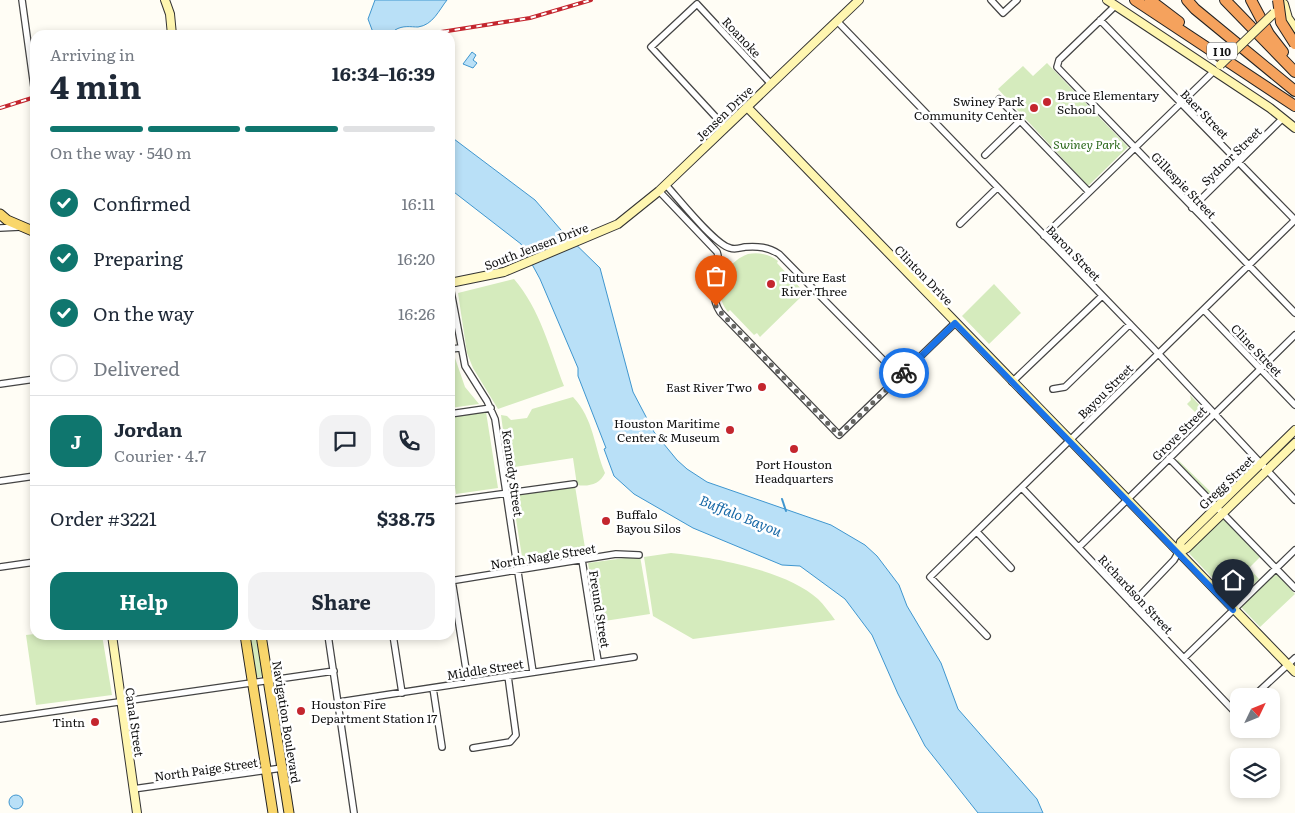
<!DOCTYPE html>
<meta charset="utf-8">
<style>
:root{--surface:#fff;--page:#f2f2f3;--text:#1f2937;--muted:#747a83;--line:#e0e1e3;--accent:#0f766e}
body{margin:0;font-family:Literata,serif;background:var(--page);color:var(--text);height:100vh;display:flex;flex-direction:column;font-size:19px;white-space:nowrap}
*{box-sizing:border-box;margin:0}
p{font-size:16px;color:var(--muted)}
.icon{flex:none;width:28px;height:28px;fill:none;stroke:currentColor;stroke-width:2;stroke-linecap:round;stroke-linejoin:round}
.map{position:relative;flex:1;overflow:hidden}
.sheet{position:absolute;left:30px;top:30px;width:425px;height:610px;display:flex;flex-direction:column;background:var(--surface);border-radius:15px;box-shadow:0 2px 8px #0003}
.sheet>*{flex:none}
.needle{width:32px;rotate:47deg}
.buttons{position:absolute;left:1230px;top:688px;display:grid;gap:10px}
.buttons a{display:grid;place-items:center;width:50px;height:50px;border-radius:10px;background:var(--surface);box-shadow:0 2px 8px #0003;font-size:25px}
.pin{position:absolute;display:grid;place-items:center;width:42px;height:42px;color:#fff;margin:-51px -21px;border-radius:50% 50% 50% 0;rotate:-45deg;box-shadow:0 0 5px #0007}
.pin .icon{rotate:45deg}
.courier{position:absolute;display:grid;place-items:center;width:50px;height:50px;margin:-25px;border:4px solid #1a73e8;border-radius:50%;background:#fff;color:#222;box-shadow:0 1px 6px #0007}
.head em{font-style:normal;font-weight:700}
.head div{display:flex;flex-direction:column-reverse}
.head{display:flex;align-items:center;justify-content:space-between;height:85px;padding:0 20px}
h1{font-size:32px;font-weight:700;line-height:38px}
.bar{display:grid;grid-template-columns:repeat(4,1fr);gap:8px 5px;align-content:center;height:60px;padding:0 20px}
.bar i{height:6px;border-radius:4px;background:var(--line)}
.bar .current{background:var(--accent)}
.bar p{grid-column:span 4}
.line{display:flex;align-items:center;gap:12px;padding:0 20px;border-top:1px solid var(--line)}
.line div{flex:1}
.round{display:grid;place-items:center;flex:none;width:52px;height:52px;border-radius:15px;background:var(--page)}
ol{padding:0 20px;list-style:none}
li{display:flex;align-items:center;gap:15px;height:55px}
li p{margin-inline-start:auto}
li .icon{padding:5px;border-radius:50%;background:var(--accent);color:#fff;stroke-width:4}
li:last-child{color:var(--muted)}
li i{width:28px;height:28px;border:2px solid var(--line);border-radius:50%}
.primary-button{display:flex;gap:10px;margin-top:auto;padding:10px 20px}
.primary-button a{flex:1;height:58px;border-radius:15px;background:var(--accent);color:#fff;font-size:20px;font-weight:700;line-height:58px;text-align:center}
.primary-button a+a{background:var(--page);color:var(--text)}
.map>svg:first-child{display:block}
</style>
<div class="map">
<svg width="1295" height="813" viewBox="0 0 1295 813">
<rect width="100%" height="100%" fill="#fffdf5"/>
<path fill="#d5ebbd" d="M1047 63 1128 147 1088 186 998 89 1023 66 1033 76Z
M748 254C759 252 769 254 778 261L777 263 805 293 760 337 757 333 754 335 730 310 728 312C711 291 724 263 748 254Z
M514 279C540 309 550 350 564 386L498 409 473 368 467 353 458 293Z
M994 284 1021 313 989 344 962 316Z
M454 355 465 387 479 404 450 408V356Z
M1190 395 1205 411 1199 416 1187 404 1191 400Z
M573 397C594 419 594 447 605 473 600 484 589 487 577 485L573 458 508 468 501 415 507 416 511 420 527 418 532 409Z
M486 412 498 488 456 494 453 474H450V417Z
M1178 460 1216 497 1213 501 1175 463Z
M575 486 586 554 523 563 512 494Z
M1223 518 1260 557 1249 568 1259 579 1235 602 1187 551Z
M671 553C712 557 786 570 818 599 824 605 830 613 835 620L693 639 653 616 644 557Z
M640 556 650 614 598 622 588 563Z
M1276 573 1295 594 1260 627 1241 607Z
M35 634 102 635 112 695 36 705 26 635Z
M248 635H259L265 676 254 678Z"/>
<path fill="#b9e0f7" stroke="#3f96cf" d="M375 0H447C439 10 433 25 418 27 411 27 403 25 395 30L396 35H374L368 19Z
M472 52 476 55 473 60 477 63 473 68 463 64Z
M450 136 535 200 561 230 600 268 633 392 654 432 677 460 687 469 707 482 831 525 865 545 877 556 899 585 907 606 941 663 958 709 1037 799 1043 813H978L925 746 898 694 872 635 845 599 800 566 782 565 693 528 634 494 614 476 604 449 606 448 578 376V368L540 279 521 244 450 189Z
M9 802a7 7 0 1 1 14 0a7 7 0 1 1-14 0Z"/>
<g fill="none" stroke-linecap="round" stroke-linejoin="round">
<path stroke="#3f96cf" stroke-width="2" d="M782 499 786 511"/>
<defs>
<path id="street" d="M22 0 34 87
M991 0 1003 13 1017 0
M1115 6 1059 60 1057 67 1295 313
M1100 20 1295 220
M837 21 1153 348 1295 500
M999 99 1089 192
M725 127 651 47 697 4 771 84
M985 155 1020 121
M666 185C678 198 714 244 730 248 735 250 740 248 745 247 758 246 768 247 779 254L900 377
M659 191 717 252C724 272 705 288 720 312L839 435 955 323
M1192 208 1283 118
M960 224 997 188
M0 228 20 227
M1044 236 1214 71
M450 286 465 366 487 401 495 419 533 672
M1204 310 1295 405
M450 349 460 348
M1012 382 1102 296
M0 384 35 379
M1053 389 1065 387 1130 324
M450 414 491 408
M1169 458 1295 588
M0 481 35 476
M1022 488 1233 710 1237 713 1239 711
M450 501 574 484
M977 532 1011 568
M1079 547 1295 335
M582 560 598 661
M0 567 35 562
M452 580 468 682
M450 581 616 554 639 555
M1132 604 1174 560 1178 553
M328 635 354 813
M393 635 402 693
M987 636 930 577 1295 220
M1184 658 1295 550
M433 688 442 747
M1254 696 1295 658
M339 702 634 657
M0 719 334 671
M473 748 510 742 516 735 508 676
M133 789 282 768"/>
<path id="secondary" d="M165 0 170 14 172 35
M1107 0 1270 108 1295 128
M1284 4 1288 18 1295 28
M747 107 1295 672
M450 283 504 272 618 224 659 191 859 0
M1178 553 1181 542 1295 430
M1178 553 1187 548 1295 443
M112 635 137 813"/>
<path id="primary" d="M0 214 7 220 35 232
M245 635 273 813
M261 635 289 813"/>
<path id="highway" d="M1135 0 1295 106
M1150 0 1179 22
M1187 0 1195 9 1295 91
M1225 0 1295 72
M1251 0 1269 34 1283 52"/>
</defs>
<use href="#street" stroke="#444" stroke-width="8"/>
<use href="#secondary" stroke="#333" stroke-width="10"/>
<use href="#primary" stroke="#222" stroke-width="11"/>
<use href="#highway" stroke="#222" stroke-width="12"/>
<use href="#street" stroke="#fff" stroke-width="5.5"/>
<use href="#secondary" stroke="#fff6b0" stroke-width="8"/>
<use href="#primary" stroke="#f9d66b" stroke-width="9"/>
<use href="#highway" stroke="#f5a25d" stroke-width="10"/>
<defs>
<path id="rail" d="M422 35 530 18 591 0
M0 108 35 97"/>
</defs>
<use href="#rail" stroke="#c4262e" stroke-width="4"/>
<use href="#rail" stroke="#fff" stroke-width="2" stroke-dasharray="5.5" stroke-linecap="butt"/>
<defs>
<path id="secondary-bridge" d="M1220 65 1274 13"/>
<path id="highway-bridge" d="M1278 0 1281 22 1295 44"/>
</defs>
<use href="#secondary-bridge" stroke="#333" stroke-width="10" stroke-linecap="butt"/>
<use href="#highway-bridge" stroke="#222" stroke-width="12" stroke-linecap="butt"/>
<use href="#secondary-bridge" stroke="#fff6b0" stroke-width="8"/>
<use href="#highway-bridge" stroke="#f5a25d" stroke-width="10"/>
</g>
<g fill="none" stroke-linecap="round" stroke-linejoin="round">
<path stroke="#646461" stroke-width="5" stroke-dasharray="0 9" d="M716 306 722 314 839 435 904 373"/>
<path stroke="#1a73e8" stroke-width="6" d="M904 373 955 323 1233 610"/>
</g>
<g fill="#c4262e" stroke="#fff" stroke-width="2">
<circle cx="1047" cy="102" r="5"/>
<circle cx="1034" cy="108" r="5"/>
<circle cx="771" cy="284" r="5"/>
<circle cx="762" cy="387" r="5"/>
<circle cx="730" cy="430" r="5"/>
<circle cx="794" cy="449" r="5"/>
<circle cx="606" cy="521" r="5"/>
<circle cx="301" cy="711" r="5"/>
<circle cx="95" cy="722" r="5"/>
</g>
<g text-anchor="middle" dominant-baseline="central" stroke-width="5" stroke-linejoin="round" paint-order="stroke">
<rect fill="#fff" stroke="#585858" stroke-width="1" x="1207" y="42.5" width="30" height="17" rx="4"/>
<g font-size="11" font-weight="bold" fill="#111">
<text x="1222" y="51">I 10</text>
</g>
<g font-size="12" fill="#111" stroke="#fff">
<text transform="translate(742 37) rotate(47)">Roanoke</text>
<text transform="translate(724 113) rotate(-44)">Jensen Drive</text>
<text transform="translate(1205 114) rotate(46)">Baer Street</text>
<text transform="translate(1231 156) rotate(-44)">Sydnor Street</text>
<text transform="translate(1184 185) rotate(46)">Gillespie Street</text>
<text transform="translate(536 246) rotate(-21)">South Jensen Drive</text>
<text transform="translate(1074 253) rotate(46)">Baron Street</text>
<text transform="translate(924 275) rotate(46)">Clinton Drive</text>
<text transform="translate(1257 350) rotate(46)">Cline Street</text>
<text transform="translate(1105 391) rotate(-45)">Bayou Street</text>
<text transform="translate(1179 433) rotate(-45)">Grove Street</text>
<text transform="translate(513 473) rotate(82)">Kennedy Street</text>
<text transform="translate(1226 482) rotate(-44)">Gregg Street</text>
<text transform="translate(543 556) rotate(-9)">North Nagle Street</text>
<text transform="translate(1136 594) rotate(47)">Richardson Street</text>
<text transform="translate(600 609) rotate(81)">Freund Street</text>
<text transform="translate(485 669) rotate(-9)">Middle Street</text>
<text transform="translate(135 722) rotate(82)">Canal Street</text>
<text transform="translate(287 722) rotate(81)">Navigation Boulevard</text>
<text transform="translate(206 769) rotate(-8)">North Paige Street</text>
</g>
<g font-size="12" fill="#111" stroke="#fff" text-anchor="start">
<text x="1057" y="95">Bruce Elementary<tspan x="1057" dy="14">School</tspan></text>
<text x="1024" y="101" text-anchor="end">Swiney Park<tspan x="1024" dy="14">Community Center</tspan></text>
<text x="781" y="277">Future East<tspan x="781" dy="14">River Three</tspan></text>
<text x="752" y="387" text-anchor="end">East River Two</text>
<text x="720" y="423" text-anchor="end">Houston Maritime<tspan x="720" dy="14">Center &amp; Museum</tspan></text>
<text x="794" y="464" text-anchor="middle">Port Houston<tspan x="794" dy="14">Headquarters</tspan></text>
<text x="616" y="514">Buffalo<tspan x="616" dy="14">Bayou Silos</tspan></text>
<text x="311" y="704">Houston Fire<tspan x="311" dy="14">Department Station 17</tspan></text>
<text x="85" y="722" text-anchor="end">Tintn</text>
</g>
<g font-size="12" font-style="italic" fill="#2f6b1f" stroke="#fff">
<text x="1087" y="144">Swiney Park</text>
</g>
<g font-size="14" font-style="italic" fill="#1768a6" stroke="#fff">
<text transform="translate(741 515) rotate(22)">Buffalo Bayou</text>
</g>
</g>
</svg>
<div class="buttons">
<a><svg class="needle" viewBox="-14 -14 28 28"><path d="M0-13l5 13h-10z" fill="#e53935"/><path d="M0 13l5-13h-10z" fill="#747a83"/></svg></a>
<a><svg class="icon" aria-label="layers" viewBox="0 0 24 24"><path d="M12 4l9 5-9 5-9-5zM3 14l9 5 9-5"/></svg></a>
</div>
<div class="pin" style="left:716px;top:306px;background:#ea580c"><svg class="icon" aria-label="bag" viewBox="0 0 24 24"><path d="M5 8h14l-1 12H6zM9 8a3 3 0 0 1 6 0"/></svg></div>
<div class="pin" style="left:1233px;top:610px;background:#1f2937"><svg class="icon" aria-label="home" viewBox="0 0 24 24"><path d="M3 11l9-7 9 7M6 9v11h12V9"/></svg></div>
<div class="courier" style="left:904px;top:373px"><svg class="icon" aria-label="bike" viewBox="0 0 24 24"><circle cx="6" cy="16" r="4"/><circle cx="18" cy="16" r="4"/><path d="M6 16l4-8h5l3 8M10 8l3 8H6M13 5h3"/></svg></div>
<section class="sheet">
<div class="head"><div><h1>4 min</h1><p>Arriving in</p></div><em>16:34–16:39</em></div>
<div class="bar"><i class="current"></i><i class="current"></i><i class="current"></i><i></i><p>On the way · 540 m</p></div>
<ol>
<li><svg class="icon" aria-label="check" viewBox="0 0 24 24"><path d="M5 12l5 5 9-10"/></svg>Confirmed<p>16:11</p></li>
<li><svg class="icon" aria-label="check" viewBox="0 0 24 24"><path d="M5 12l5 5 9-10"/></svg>Preparing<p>16:20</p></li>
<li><svg class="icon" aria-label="check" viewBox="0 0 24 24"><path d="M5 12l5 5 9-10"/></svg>On the way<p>16:26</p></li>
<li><i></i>Delivered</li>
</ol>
<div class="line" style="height:90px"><b class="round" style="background:var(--accent);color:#fff">J</b><div><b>Jordan</b><p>Courier · 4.7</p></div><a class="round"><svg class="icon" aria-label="chat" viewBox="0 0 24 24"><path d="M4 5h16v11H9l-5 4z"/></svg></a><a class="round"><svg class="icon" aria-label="phone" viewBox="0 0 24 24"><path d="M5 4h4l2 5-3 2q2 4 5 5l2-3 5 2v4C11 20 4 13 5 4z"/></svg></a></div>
<div class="line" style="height:65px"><div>Order #3221</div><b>$38.75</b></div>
<div class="primary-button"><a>Help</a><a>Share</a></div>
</section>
</div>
